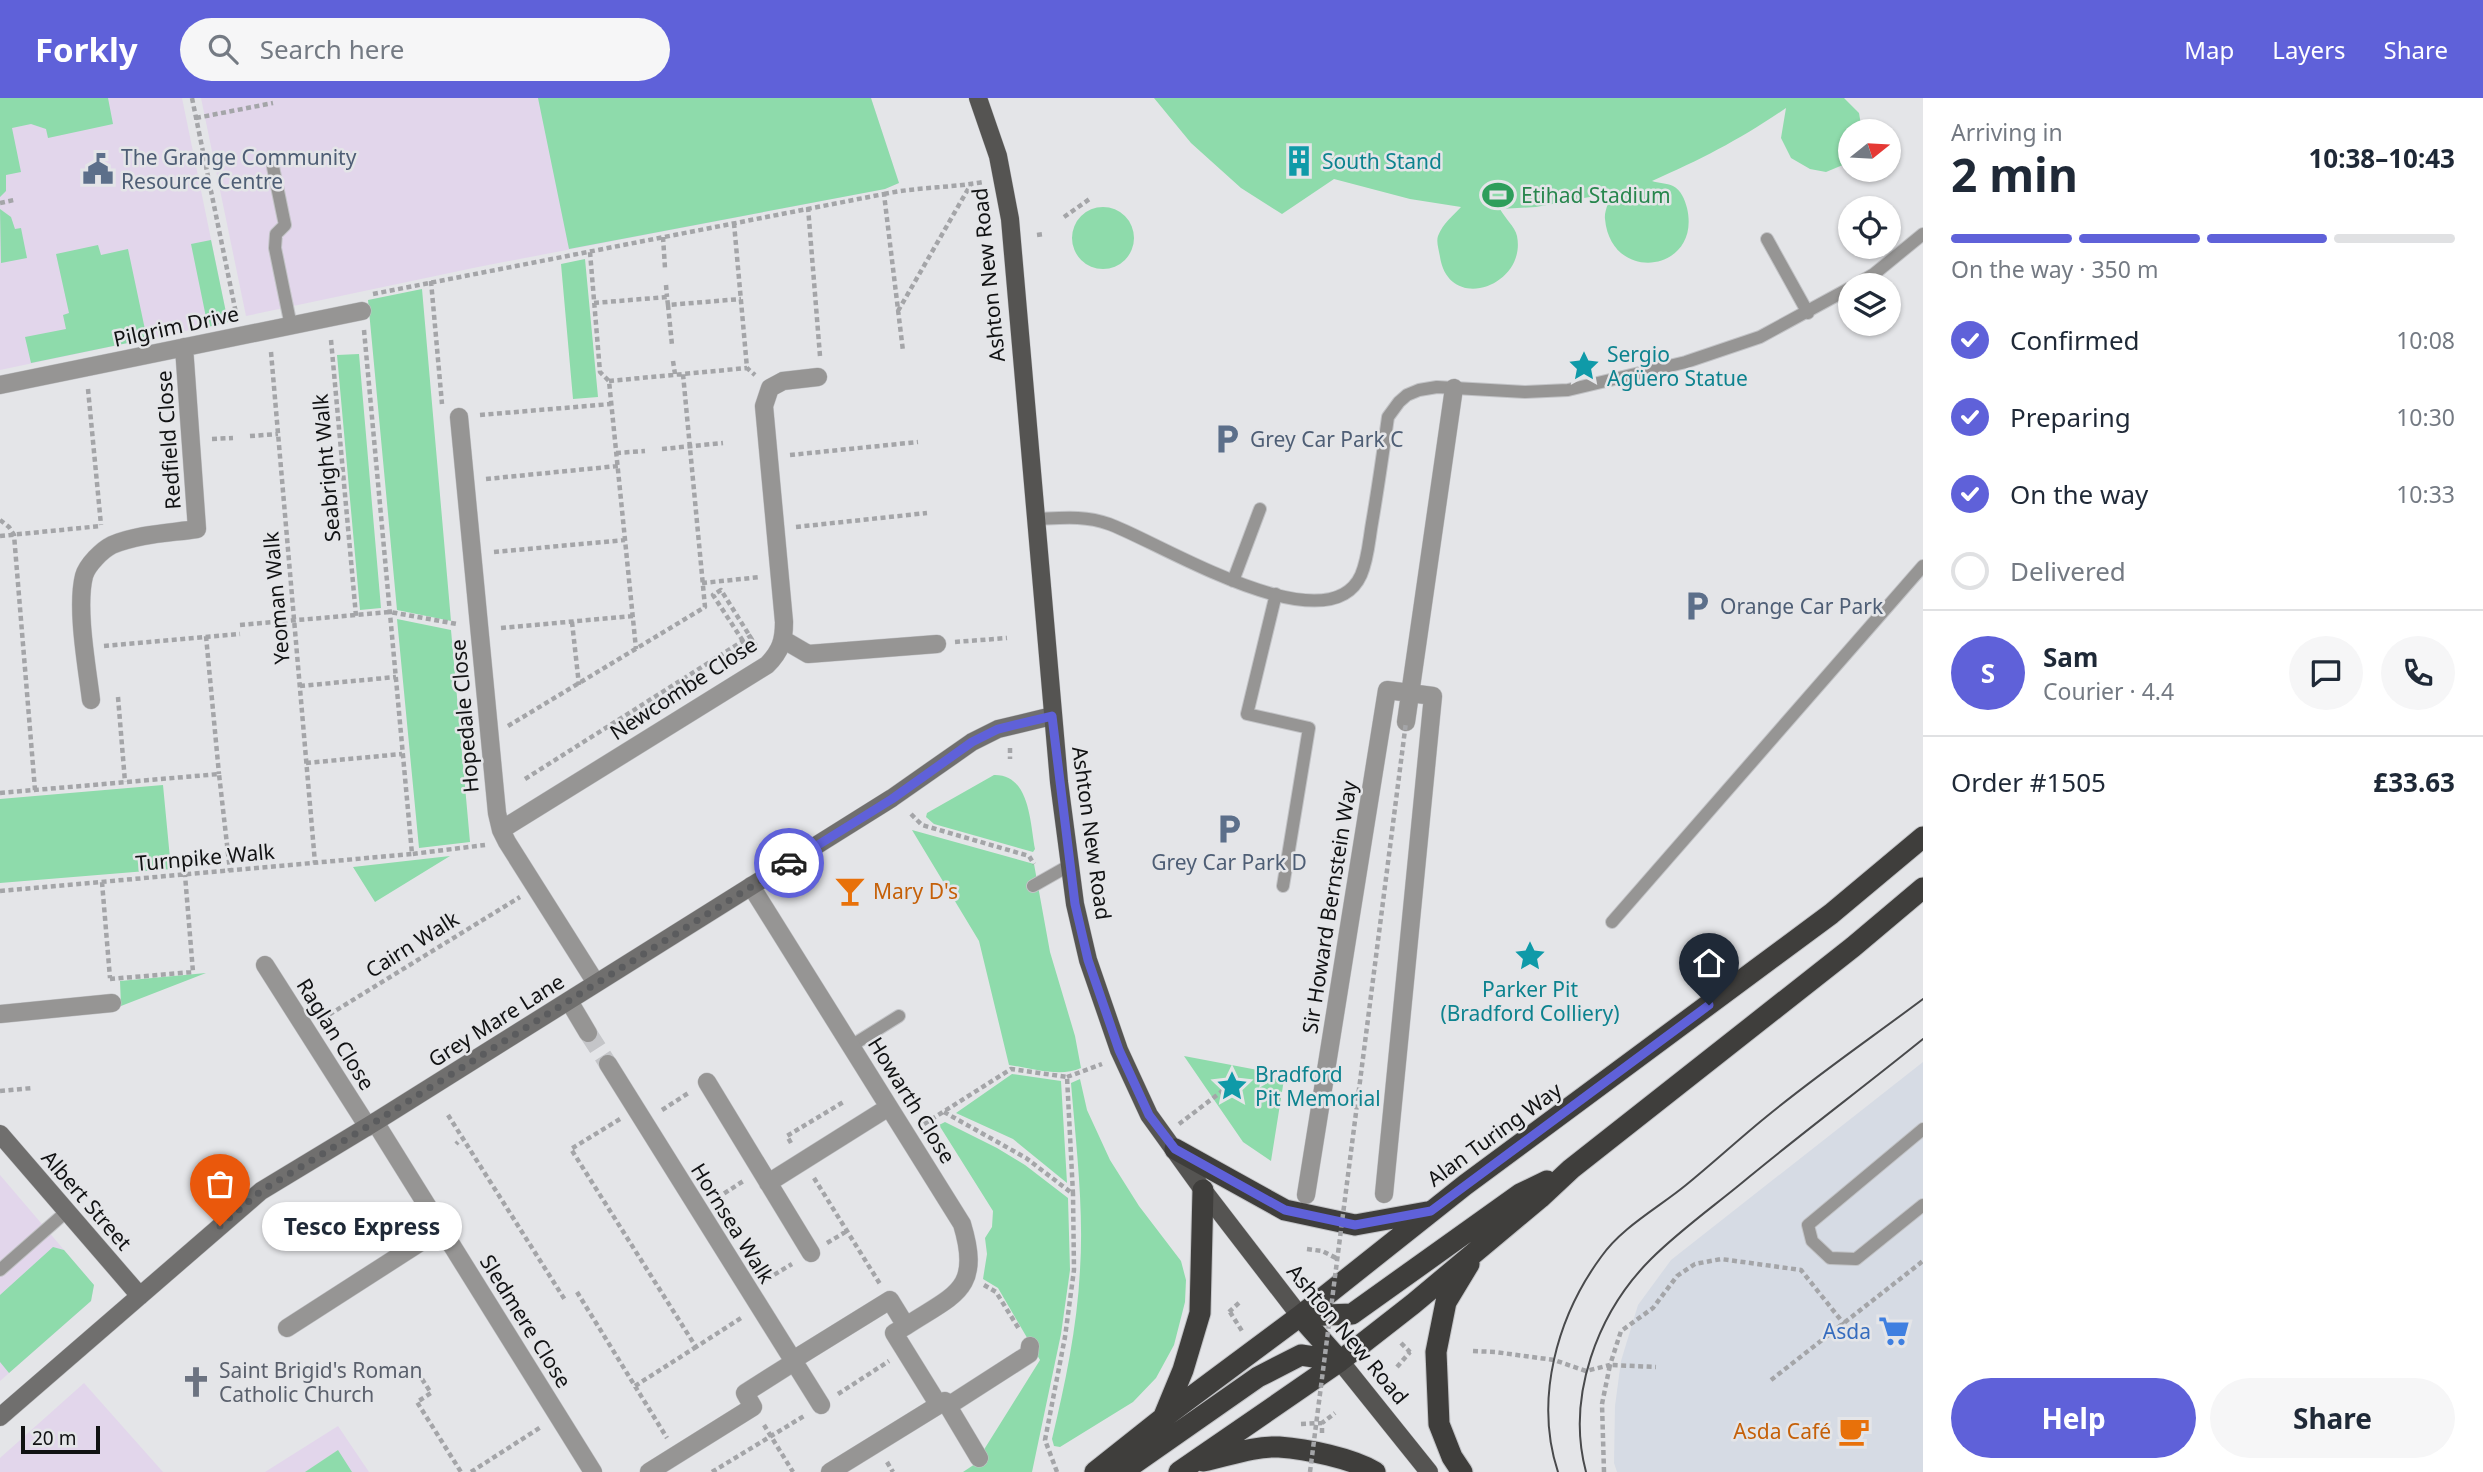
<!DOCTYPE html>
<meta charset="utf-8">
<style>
:root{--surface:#fff;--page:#f6f6f7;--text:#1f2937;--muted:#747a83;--line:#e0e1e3;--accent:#5f61d9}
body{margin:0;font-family:"Noto Sans",sans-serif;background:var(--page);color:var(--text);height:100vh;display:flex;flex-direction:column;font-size:26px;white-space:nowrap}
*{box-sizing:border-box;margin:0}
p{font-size:23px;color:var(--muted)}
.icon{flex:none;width:38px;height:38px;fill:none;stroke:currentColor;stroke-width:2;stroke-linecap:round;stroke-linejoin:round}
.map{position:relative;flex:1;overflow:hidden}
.side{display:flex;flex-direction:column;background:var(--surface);width:560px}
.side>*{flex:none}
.needle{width:46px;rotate:72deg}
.tools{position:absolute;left:1838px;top:21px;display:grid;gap:14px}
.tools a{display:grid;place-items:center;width:63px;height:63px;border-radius:50%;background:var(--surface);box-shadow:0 2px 5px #0004;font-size:35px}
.scale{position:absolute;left:21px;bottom:18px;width:79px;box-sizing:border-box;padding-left:7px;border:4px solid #111213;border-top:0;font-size:19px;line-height:24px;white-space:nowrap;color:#111213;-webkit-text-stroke:5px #e4e5e8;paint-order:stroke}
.pin{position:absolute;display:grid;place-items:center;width:60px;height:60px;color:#fff;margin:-72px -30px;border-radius:50% 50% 50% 0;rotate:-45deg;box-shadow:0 0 7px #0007}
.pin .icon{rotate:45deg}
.courier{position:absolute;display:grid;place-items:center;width:70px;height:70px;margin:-35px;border:5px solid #5f61d9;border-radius:50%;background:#fff;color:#222;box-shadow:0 2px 9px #0007}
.bubble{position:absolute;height:49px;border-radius:24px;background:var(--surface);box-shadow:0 2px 5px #0004;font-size:23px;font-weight:700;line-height:49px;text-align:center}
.head em{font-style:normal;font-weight:700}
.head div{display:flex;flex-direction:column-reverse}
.head{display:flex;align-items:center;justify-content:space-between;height:119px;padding:0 28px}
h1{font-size:46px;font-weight:700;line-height:52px}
.bar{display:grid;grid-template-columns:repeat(4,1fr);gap:10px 7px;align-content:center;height:84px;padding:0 28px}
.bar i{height:9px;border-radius:5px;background:var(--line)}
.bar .selected{background:var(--accent)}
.bar p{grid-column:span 4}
.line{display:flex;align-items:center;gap:18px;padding:0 28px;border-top:2px solid var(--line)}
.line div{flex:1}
.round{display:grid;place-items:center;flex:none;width:74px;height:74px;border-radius:37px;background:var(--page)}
ol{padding:0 28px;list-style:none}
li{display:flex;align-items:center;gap:21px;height:77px}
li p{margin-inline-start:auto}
li .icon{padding:7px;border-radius:50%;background:var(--accent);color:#fff;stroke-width:4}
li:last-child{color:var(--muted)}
li i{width:38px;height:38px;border:4px solid var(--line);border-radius:50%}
.cta{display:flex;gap:14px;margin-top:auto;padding:14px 28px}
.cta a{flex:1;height:80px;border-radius:42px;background:var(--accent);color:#fff;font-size:28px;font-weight:700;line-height:80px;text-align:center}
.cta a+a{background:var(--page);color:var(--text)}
header{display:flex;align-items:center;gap:42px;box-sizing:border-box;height:98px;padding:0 35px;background:var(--accent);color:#fff}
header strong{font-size:33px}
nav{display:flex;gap:38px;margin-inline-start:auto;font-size:24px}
.search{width:490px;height:63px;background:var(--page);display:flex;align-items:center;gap:18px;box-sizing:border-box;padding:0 24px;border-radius:38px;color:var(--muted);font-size:26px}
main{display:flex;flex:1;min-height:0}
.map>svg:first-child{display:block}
</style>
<header>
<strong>Forkly</strong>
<div class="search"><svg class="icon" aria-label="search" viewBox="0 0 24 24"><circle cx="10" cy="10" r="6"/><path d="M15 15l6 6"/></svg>Search here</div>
<nav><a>Map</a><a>Layers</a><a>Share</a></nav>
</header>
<main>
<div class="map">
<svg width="1923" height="1374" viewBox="0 0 1923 1374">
<rect width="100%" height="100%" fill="#e4e5e8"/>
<path fill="#d6dbe4" d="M1923 964V1374H1617L1614 1365 1615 1308 1621 1263 1638 1207 1671 1162Z"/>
<path fill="#e2d6eb" d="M0 0H182L228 224 0 272Z
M201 0H871L899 85 885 91 478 169 246 218Z
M0 1077 94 1187 91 1203 0 1283Z
M84 1285 163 1374H0V1360Z
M338 1328 369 1374H265Z"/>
<path fill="#8edbab" d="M0 0H108L113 26 48 40 46 31 31 26 12 30 21 74 6 77V93L0 99Z
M538 0H871L899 85 885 91 569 151Z
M1154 0H1844L1859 15 1862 33H1850V64L1826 74 1810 71 1791 60 1781 40 1786 10C1741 41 1702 61 1652 83 1658 85 1667 85 1673 88 1681 92 1685 102 1687 110 1702 174 1611 187 1605 121 1604 113 1610 102 1611 95L1536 109 1500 111C1504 119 1515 129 1517 138 1527 188 1449 216 1440 159 1439 152 1436 144 1438 138 1443 125 1453 118 1461 109L1410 101 1334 81 1282 116 1241 90 1191 45Z
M1072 140a31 31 0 1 1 62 0a31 31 0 1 1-62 0Z
M0 111 11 119 15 131 21 130 27 160 1 165Z
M211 142 228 224 208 229 191 146Z
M98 147 101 157 128 151 147 241 31 265 25 239 66 231 63 217 69 215 56 156Z
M585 161 598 299 573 301 561 166Z
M422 191 451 523 397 512 368 202Z
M359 256 381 510 360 512 337 257Z
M397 521 451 532 470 744 419 750Z
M994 677C1030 676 1030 725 1035 751L1033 754 934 726 926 719 927 715Z
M163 687 171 771 0 785V701Z
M912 732 1034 766 1050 854 1075 938 1081 970C1060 980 1031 970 1009 967L979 843Z
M450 758 375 804 353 769Z
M206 875 121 908 120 883Z
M1184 958 1263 973 1259 990 1285 975 1271 1063 1243 1044Z
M1012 976 1061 983 1067 1085 1013 1041 956 1015Z
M1080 981 1087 1012 1110 1062 1139 1108 1181 1163 1186 1182 1185 1204 1174 1247 1156 1280 1133 1304 1060 1349 1054 1348 1052 1341C1065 1286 1077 1230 1080 1172 1084 1110 1076 1047 1071 985Z
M945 1024 997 1050 1025 1067 1068 1100 1070 1172 1061 1236 1032 1374H963L975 1366 1040 1262 998 1190 983 1181 987 1156 985 1140 992 1129 993 1113 939 1027Z
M53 1149 64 1152 94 1187 91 1203 9 1275 0 1264V1197Z
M338 1352 352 1374H305Z"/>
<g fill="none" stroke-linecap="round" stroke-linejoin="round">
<path stroke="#c4c5c8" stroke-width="18" stroke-dasharray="18 9" stroke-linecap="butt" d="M588 935 608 966"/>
<defs>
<path id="lane" d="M273 69 285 127 276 136 275 150 291 228
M1767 141 1808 215
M1855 187 1874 176 1923 136
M1035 421C1061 420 1084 417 1109 426 1157 443 1328 551 1361 477 1368 461 1369 442 1372 425 1378 390 1383 355 1388 319L1399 304 1407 297 1419 292 1437 289 1525 294 1568 292 1686 264 1760 239 1850 190
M1233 483 1260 411
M1276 496 1247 616 1309 630 1283 788
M1033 788 1070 767
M1612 824 1923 468
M851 948 899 918
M1923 1031 1808 1127 1812 1143 1830 1160 1856 1161 1923 1107
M0 1172 66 1114"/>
<path id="street" d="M0 287 362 213
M459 319 497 715 501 732 507 744 596 885
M784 542 808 556 937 546
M91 602C87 569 76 510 84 478 87 467 102 452 112 447 138 436 170 435 197 431L184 249
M1406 624 1454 290
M501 732 767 567C781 553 784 542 784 524L764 308 770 290 783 283 818 279
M751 788 962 1126C982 1192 955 1196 906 1228
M265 867 368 1029
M569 903 588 935
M0 916 112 905
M608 966 821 1307
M707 984 811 1155
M375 1024 593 1374
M768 1085 889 1009
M1306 1097 1387 592 1433 598 1384 1096
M287 1230 441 1131
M793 1262 890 1202 906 1228 894 1235 938 1306
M948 1308 1029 1256 1030 1248
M649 1374 753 1309 745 1295 794 1264
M830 1374 945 1303 979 1360"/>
<path id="secondary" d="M0 1036 140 1198
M0 1319 261 1093 375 1024 892 700 972 644 998 631 1052 618"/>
<path id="primary" d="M978 0 998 58 1010 121 1059 684 1075 806 1088 862 1119 952 1149 1017 1203 1092 1300 1218
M1340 1263 1429 1374"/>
<path id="highway" d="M1175 1051 1285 1112 1355 1127 1427 1114
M1300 1218 1352 1216 1520 1096 1547 1083
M1300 1218 1340 1263
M1164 1318 1183 1272 1200 1215 1203 1092
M1203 1363C1227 1358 1254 1348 1279 1349 1307 1351 1351 1360 1375 1374
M1095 1374 1163 1320 1300 1218 1465 1087 1831 816 1923 739
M1122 1374 1258 1279 1301 1257 1340 1263
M1179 1374 1340 1263 1413 1206 1540 1100 1571 1071 1853 849 1923 790
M1462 1374 1452 1359 1439 1326 1436 1254 1446 1204 1469 1166"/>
</defs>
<use href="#lane" stroke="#c2c3c6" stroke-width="14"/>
<use href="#street" stroke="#c2c3c6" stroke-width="19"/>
<use href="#secondary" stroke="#c2c3c6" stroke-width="19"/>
<use href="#primary" stroke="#c2c3c6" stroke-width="19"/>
<use href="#highway" stroke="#c2c3c6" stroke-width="23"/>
<path stroke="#a4a5a8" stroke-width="4.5" stroke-dasharray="5 3.5" stroke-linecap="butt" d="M192 0 237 220
M196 20 273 5
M884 96C917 89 950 90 983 84
M0 105 14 102
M808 109 820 258
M1064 119 1091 100
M734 125 747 270 755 277
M1037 137 1044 136
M663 139 665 170
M590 154 600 274 609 283 636 551
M431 183 442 306
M666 187 667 199
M373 196 884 96 903 253
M594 205 667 199 668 207 741 201
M668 207 672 247
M898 213 971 86
M364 232 412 756 485 747
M331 242 356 518
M271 254 315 765
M673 263 675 276
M609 283 747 270
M88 291 101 427
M480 317 611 306
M250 338 278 336
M212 341 233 340
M662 351 723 345
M616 355 645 353
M790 357 918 344
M486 381 618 368
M0 422 9 429 14 437 35 692
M796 429 927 415
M0 438 101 428
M494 454 625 442
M702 485 761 479
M572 524 579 587
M240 527 390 514 457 526
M501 530 633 518
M206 538 219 676
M743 543 713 497 721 492 756 548
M955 544 1007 540
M104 548 240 536
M300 588 396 579
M118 599 125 684
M508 628 705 509 683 276
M1010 650V661
M306 665 402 656
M525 681 754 536
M0 695 219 676 230 773
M911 716 922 727 1029 758 1034 766
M102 784 110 880
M0 793 412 756
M110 881 193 874 185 777
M322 921 520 799
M1067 979 1102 966
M1224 987a8 8 0 1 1 16 0a8 8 0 1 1-16 0Z
M0 993 32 990
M662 1012 690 994
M448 1017 565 1202
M620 1021 571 1051 696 1249 741 1220
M924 1026 1011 971 1067 979 1073 1096 1026 1060 944 1014
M1179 1026 1225 991
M791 1045 787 1038 845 1003
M456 1046 458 1044
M814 1080 880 1186
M717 1100 745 1082
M827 1145 847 1133
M1307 1151 1322 1153 1336 1160
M767 1181 792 1166
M984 1187 996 1194 1019 1231
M577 1194 667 1340
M1229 1214 1241 1203
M1230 1214 1242 1233
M1401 1245 1410 1254 1414 1253
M1473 1253 1495 1254 1554 1262 1586 1273 1610 1267 1621 1233 1653 1210 1677 1178 1695 1166 1721 1161 1801 1172 1844 1226
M1397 1269 1410 1254
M422 1281 431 1295 417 1304 461 1374
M1771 1282 1923 1163
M635 1288 696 1249
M838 1296 889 1263
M1301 1326 1322 1325
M764 1327 793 1374
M1322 1335V1325L1335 1315
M887 1364 893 1374
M471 1374 541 1329
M712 1374 804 1318
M1057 1374 1045 1342 1065 1239 1074 1172 1073 1096
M1604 1374 1602 1306 1610 1267 1656 1269"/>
<use href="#lane" stroke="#969594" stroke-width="12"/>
<use href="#street" stroke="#969594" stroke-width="18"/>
<use href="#secondary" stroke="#706f6e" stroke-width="18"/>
<use href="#primary" stroke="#555452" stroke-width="18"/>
<use href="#highway" stroke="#3f3e3c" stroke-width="21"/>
<path stroke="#494a4c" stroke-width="2" d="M1558 1374C1534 1301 1557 1219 1601 1159 1622 1129 1658 1110 1686 1087 1713 1065 1739 1041 1766 1019 1817 977 1871 940 1923 901
M1586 1374C1566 1299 1597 1215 1651 1161 1681 1131 1717 1106 1749 1079 1806 1032 1865 988 1923 941"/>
<path stroke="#a4a5a8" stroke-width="4.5" stroke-dasharray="5 3.5" stroke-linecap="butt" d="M1310 1374 1406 624"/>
</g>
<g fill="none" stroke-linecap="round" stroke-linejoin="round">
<path stroke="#5b5c5e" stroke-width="7" stroke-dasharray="0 12.6" d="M220 1128 261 1093 375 1024 789 765"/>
<path stroke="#5f61d9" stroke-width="9" d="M789 765 892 701 972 644 998 631 1052 618 1075 806 1088 862 1119 952 1149 1017 1175 1051 1285 1112 1355 1127 1431 1113 1709 907"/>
</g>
<defs>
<symbol id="building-bare" viewBox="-9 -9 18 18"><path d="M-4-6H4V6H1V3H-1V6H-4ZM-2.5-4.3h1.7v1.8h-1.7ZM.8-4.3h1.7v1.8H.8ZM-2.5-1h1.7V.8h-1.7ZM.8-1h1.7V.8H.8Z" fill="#0f9aa8" stroke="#e4e5e8" stroke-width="2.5" paint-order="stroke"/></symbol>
<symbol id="civic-bare" viewBox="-9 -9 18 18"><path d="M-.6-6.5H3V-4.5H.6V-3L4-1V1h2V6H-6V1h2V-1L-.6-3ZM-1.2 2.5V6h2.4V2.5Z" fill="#5c6f8a" stroke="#e4e5e8" stroke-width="2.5" paint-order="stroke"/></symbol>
<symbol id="stadium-bare" viewBox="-9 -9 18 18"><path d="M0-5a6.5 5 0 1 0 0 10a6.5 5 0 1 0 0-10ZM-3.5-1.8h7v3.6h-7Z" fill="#2e9e5b" stroke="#e4e5e8" stroke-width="2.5" paint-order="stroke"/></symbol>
<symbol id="sight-bare" viewBox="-9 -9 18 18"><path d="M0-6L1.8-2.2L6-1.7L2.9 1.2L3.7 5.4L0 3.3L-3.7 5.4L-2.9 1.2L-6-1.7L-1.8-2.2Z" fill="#0f9aa8" stroke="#e4e5e8" stroke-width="2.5" paint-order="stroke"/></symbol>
<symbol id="parking-bare" viewBox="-9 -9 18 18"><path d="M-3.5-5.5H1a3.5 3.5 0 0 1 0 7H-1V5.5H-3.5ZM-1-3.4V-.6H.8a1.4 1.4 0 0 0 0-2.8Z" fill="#5c6f8a" stroke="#e4e5e8" stroke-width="2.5" paint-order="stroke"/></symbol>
<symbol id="bar-bare" viewBox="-9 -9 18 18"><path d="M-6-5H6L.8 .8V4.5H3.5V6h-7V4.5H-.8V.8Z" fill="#e8710a" stroke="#e4e5e8" stroke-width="2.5" paint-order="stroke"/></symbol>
<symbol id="supermarket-bare" viewBox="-9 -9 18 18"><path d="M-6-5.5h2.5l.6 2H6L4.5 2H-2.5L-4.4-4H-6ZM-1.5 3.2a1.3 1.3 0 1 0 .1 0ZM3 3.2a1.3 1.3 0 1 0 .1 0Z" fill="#3f7fe0" stroke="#e4e5e8" stroke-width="2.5" paint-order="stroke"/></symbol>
<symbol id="church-bare" viewBox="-9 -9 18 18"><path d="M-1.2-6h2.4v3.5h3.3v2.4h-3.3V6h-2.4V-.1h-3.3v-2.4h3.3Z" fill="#6b7280" stroke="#e4e5e8" stroke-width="2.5" paint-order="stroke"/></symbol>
<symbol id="cafe-bare" viewBox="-9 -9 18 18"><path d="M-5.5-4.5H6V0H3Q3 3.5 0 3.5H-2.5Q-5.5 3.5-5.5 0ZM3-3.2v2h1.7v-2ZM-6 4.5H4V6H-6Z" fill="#e8710a" stroke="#e4e5e8" stroke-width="2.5" paint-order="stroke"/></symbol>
</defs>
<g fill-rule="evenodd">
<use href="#building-bare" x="1277" y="41" width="44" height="44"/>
<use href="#civic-bare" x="76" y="49" width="44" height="44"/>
<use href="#stadium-bare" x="1476" y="75" width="44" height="44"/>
<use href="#sight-bare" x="1562" y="246" width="44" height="44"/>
<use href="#parking-bare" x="1205" y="319" width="44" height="44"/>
<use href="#parking-bare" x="1675" y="486" width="44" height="44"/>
<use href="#parking-bare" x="1207" y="709" width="44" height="44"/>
<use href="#bar-bare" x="828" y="771" width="44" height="44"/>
<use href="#sight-bare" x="1508" y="836" width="44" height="44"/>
<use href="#sight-bare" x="1210" y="966" width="44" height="44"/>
<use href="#supermarket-bare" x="1872" y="1211" width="44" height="44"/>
<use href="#church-bare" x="174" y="1262" width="44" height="44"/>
<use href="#cafe-bare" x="1832" y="1311" width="44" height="44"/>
</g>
<g text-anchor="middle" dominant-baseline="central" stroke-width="5" stroke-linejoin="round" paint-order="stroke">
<g font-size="21" fill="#4e5e75" stroke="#e4e5e8" text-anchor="start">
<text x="121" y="59">The Grange Community<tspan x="121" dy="24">Resource Centre</tspan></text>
<text x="1250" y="341">Grey Car Park C</text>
<text x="1720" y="508">Orange Car Park</text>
<text x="1229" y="764" text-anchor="middle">Grey Car Park D</text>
</g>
<g font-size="21" fill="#0d838f" stroke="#e4e5e8" text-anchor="start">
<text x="1322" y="63">South Stand</text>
<text x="1607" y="256">Sergio<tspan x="1607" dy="24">Agüero Statue</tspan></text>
<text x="1530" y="891" text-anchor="middle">Parker Pit<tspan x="1530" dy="24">(Bradford Colliery)</tspan></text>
<text x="1255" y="976">Bradford<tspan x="1255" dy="24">Pit Memorial</tspan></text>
</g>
<g font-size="21" fill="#27864d" stroke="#e4e5e8" text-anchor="start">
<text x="1521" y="97">Etihad Stadium</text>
</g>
<g font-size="21" fill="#111213" stroke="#e4e5e8">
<text transform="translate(988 177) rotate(-96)">Ashton New Road</text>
<text transform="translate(176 228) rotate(-12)">Pilgrim Drive</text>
<text transform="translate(168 342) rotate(-94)">Redfield Close</text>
<text transform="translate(326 370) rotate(-95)">Seabright Walk</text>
<text transform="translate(276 500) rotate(-95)">Yeoman Walk</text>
<text transform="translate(683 590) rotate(-33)">Newcombe Close</text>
<text transform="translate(464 618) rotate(-95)">Hopedale Close</text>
<text transform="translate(1092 735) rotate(82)">Ashton New Road</text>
<text transform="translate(205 759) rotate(-5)">Turnpike Walk</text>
<text transform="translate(1329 809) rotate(-81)">Sir Howard Bernstein Way</text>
<text transform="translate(412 846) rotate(-32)">Cairn Walk</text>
<text transform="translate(496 922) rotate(-32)">Grey Mare Lane</text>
<text transform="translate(336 936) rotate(58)">Raglan Close</text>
<text transform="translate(912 1002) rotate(58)">Howarth Close</text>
<text transform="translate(1494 1036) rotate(-36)">Alan Turing Way</text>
<text transform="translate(87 1102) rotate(49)">Albert Street</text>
<text transform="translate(733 1125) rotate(58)">Hornsea Walk</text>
<text transform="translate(526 1223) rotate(58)">Sledmere Close</text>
<text transform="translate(1348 1236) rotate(50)">Ashton New Road</text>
</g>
<g font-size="21" fill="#c56008" stroke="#e4e5e8" text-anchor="start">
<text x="873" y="793">Mary D's</text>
<text x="1831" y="1333" text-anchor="end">Asda Café</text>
</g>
<g font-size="21" fill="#366cbe" stroke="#e4e5e8" text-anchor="end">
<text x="1871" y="1233">Asda</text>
</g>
<g font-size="21" fill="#5b616d" stroke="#e4e5e8" text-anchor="start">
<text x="219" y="1272">Saint Brigid's Roman<tspan x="219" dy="24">Catholic Church</tspan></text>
</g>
</g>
</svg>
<div class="tools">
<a><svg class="needle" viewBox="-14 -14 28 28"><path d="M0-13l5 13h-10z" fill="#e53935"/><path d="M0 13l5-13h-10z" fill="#747a83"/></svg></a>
<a><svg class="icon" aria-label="locate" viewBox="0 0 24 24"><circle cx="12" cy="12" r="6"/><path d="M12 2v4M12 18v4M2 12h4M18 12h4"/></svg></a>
<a><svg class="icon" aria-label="layers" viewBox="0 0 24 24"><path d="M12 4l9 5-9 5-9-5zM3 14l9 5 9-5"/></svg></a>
</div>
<div class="scale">20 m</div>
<div class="pin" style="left:220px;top:1128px;background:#ea580c"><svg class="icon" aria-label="bag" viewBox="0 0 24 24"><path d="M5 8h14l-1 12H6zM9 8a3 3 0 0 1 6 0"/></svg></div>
<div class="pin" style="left:1709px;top:907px;background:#1f2937"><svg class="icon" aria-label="home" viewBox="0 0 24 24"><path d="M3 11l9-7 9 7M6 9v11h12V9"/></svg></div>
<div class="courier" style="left:789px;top:765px"><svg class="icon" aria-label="car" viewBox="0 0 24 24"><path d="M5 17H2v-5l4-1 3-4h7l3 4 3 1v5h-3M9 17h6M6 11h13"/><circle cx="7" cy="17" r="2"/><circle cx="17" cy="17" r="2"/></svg></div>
<div class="bubble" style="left:262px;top:1104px;width:200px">Tesco Express</div>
</div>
<section class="side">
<div class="head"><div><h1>2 min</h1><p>Arriving in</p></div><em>10:38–10:43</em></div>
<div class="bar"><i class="selected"></i><i class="selected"></i><i class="selected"></i><i></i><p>On the way · 350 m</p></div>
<ol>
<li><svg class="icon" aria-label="check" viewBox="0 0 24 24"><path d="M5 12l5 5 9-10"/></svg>Confirmed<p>10:08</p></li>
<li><svg class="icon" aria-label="check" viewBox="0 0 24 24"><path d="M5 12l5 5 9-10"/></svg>Preparing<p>10:30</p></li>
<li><svg class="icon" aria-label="check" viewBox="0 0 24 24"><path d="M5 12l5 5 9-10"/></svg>On the way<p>10:33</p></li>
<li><i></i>Delivered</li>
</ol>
<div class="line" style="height:126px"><b class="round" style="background:var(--accent);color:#fff">S</b><div><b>Sam</b><p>Courier · 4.4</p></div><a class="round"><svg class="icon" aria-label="chat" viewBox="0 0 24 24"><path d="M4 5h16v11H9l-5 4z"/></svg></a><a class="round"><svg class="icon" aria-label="phone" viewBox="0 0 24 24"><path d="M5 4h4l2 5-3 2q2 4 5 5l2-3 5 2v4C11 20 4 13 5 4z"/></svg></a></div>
<div class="line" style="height:91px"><div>Order #1505</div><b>£33.63</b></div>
<div class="cta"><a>Help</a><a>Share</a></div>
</section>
</main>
